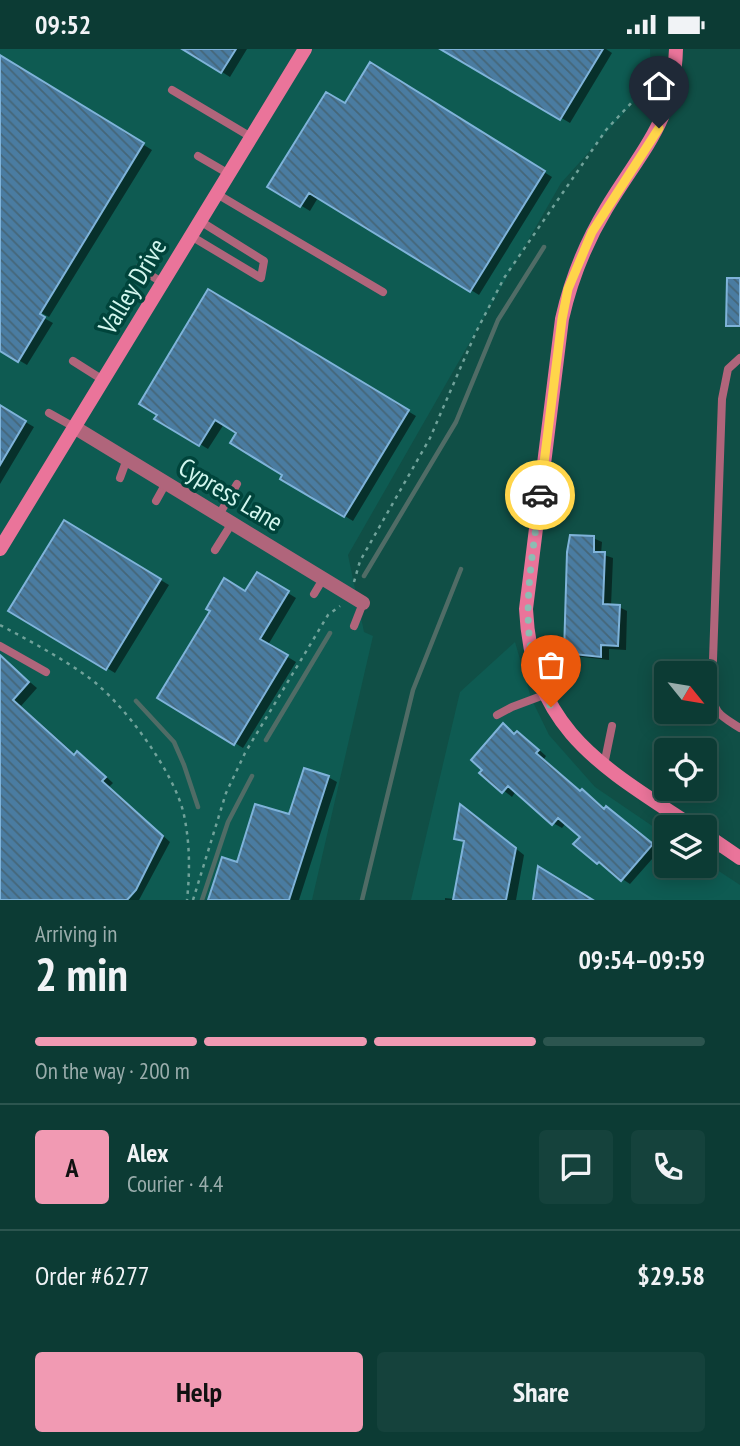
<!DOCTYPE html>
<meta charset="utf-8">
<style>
:root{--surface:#0c3b34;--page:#15423c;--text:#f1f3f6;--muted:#9aadac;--line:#2c554f;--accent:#f19ab3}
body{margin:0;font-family:"PT Sans Narrow",sans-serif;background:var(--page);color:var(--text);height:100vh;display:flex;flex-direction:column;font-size:26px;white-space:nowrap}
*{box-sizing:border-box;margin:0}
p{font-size:23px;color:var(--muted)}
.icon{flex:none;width:38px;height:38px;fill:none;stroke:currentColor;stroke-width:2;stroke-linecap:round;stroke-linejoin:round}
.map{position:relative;height:851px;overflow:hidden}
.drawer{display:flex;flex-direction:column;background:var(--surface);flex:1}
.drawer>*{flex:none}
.needle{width:46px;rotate:120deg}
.controls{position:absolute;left:654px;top:612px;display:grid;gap:14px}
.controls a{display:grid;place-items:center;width:63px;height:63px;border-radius:7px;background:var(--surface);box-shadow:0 4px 18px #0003,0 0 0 2px var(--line);font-size:35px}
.pin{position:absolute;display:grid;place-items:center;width:60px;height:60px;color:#fff;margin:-72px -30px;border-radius:50% 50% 50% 0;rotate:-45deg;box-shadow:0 0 7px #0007}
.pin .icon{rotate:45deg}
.courier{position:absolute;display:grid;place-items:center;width:70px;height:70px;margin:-35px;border:5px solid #ffd54a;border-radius:50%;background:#fff;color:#222;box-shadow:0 2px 9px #0007}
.headline em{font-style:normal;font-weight:700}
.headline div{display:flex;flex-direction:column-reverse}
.headline{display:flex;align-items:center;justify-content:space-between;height:119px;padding:0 35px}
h1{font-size:46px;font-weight:700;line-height:52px}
.bar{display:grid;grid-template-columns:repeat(4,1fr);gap:10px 7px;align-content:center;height:84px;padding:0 35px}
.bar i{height:9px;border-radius:5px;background:var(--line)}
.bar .selected{background:var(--accent)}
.bar p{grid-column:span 4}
.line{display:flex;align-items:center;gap:18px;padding:0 35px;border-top:2px solid var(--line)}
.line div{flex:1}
.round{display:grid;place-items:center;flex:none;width:74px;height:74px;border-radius:7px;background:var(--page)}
.primary-button{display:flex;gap:14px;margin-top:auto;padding:14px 35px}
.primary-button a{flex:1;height:80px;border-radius:7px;background:var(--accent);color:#111;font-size:28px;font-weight:700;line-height:80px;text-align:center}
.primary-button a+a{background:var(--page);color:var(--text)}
.status{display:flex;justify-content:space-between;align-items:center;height:49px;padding:0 35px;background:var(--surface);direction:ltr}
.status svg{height:19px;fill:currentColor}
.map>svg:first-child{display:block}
</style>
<div class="status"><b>09:52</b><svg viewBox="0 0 49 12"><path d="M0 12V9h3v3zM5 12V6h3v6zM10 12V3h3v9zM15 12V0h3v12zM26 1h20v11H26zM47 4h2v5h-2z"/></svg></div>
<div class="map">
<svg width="740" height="851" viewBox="0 0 740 851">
<defs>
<pattern id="building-back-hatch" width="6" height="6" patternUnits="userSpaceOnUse" patternTransform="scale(1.75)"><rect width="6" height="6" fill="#4a7ca1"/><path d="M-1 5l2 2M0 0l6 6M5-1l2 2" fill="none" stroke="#456678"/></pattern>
</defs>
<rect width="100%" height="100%" fill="#104f46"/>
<path fill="#0e5b52" d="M0 0H650L651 34 561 134 348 506 364 583 373 587 312 851H0Z
M515 593 531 649 549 686 595 738 667 787V817H705V813L740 836V851H411L460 643Z"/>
<path fill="#0007" d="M185 0H247L230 28Z
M443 0H606L612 4 570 74Z
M0 8 152 101 49 268 33 259 31 262 53 274 27 316 0 300Z
M371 15 552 128 479 246 319 147 310 162 269 137 346 57Z
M209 242 416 367 353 472 282 429 285 425 238 384 224 375 208 400 157 369Z
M0 358 34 378 0 435Z
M65 473 169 536 115 624 11 561Z
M593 489 602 493 601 505 613 509 611 557 619 558 627 562 626 601 609 600V611L574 607 565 603Z
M257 525 296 549 268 596 296 613 243 699 160 648 213 562 246 544Z
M0 608 37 639 21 657 76 706 77 704 86 709 113 734 109 738 170 793 139 851H0Z
M503 677 526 689 546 707 544 710 582 743 606 761 615 765 660 801 630 835 598 814 582 788 566 774 562 779 553 774 516 742 512 748 482 724Z
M328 728 337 733 299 851H210L223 810 238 815 290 768Z
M469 762 524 806 516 851H445V849L455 850 465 794 456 789Z"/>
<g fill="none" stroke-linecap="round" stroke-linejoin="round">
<path stroke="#506c66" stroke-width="4.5" d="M364 527 456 373 498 271 544 198
M136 652 174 693 184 716 198 758
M266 691 330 584
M202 851 228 773 252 727
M362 851 413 641 461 520"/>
</g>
<path fill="url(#building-back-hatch)" stroke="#7fb3d9" stroke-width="2" d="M182 0H236L221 24Z
M440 0H603L560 71Z
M0 6 144 94 40 265 45 268 18 313 0 302Z
M370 13 545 122 470 243 309 144 300 158 267 138 326 43 345 54Z
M727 229H740V277H726Z
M208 240 409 361 344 468 280 430 282 426 230 394 236 384 215 371 199 397 154 370 157 366 139 355Z
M0 356 26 372 0 416Z
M64 471 161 530 106 621 8 562Z
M570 486 594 487V503H605L603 555 620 556 618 597 601 596V608L564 604 567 503Z
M257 523 289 542 260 590 288 606 234 696 157 649 210 562 206 560 224 529 245 542Z
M0 606 29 633 13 651 74 706 77 702 106 728 102 732 163 787 136 841 127 851H0Z
M503 674 514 685 517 682 539 701 536 704 580 742 582 740 604 760 606 757 653 795 621 832 599 813 597 815 573 795 580 788 558 769 552 776 508 737 502 744 479 724 482 721 471 711Z
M304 719 329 727 289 851H208L222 808 237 813 255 755 289 765Z
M460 755 516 799 506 851H453L464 792 454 790Z
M538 817 593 851H533Z"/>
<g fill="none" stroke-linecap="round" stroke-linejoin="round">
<path stroke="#70a29a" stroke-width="2.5" stroke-dasharray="3.5 5" stroke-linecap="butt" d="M354 533 360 512 430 389 476 283 504 229 606 81 660 23
M0 576C30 592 60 608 88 628 123 653 175 724 184 766 190 795 190 822 187 851
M193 851 226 744 245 704 328 566 340 557"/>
<path stroke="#b0657b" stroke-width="8" d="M172 41 251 88
M198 107 229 125
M217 145 383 243
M191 187 261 229 264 212 200 172
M139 219 163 234
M740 309 728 320 722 350 712 640C713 665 721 667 740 679
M73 312 103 331
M49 364 74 378
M120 429 127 410
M156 452 166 434
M219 466 237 435
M215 501 232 474
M314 545 323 530
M354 577 363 554
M0 597 46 623
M497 666 512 658 544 646
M604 716 612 677
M661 802 667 793
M704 820 720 795"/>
<path stroke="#b0657b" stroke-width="14" d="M74 378 363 554"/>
<path stroke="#ea749a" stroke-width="14" d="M676 0C674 74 641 101 606 160 585 195 571 230 562 270L526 560C532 682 603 718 695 779
M0 500 305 0
M705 785 740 809"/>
</g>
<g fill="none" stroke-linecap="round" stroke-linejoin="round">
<path stroke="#8dbcb3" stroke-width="7" stroke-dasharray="0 12.6" d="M540 446C532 518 513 591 551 658"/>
<path stroke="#ffd54a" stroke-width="9" d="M540 446 562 270 568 240 592 183 659 79"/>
</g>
<g text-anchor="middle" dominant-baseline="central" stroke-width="7" stroke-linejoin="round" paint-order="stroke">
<g font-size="26" fill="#d1f6ee" stroke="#00443b">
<text transform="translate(132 237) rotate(-59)">Valley Drive</text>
<text transform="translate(231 445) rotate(31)">Cypress Lane</text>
</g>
</g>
</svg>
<div class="controls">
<a><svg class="needle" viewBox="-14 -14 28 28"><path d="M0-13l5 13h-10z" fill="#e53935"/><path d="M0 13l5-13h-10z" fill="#9aadac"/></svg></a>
<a><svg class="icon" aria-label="locate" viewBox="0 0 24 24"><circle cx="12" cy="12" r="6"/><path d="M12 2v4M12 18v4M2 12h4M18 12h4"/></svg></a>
<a><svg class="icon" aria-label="layers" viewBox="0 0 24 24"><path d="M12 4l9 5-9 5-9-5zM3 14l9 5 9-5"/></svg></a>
</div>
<div class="pin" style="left:551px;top:658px;background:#ea580c"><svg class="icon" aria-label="bag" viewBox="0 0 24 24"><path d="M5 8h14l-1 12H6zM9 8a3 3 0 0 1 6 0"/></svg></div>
<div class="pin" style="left:659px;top:79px;background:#1f2937"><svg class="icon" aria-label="home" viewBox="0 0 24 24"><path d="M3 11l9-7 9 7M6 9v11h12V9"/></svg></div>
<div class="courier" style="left:540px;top:446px"><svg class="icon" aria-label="car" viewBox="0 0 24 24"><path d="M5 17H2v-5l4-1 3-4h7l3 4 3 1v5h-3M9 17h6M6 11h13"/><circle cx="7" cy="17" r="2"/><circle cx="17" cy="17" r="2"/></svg></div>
</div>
<section class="drawer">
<div class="headline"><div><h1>2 min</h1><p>Arriving in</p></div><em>09:54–09:59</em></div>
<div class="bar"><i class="selected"></i><i class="selected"></i><i class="selected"></i><i></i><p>On the way · 200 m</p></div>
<div class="line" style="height:126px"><b class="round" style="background:var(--accent);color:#111">A</b><div><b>Alex</b><p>Courier · 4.4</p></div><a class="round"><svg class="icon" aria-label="chat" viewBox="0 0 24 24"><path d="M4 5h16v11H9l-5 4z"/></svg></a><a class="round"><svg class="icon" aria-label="phone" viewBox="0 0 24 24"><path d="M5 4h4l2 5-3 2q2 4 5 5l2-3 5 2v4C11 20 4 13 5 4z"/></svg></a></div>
<div class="line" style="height:91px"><div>Order #6277</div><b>$29.58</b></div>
<div class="primary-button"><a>Help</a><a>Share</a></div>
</section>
